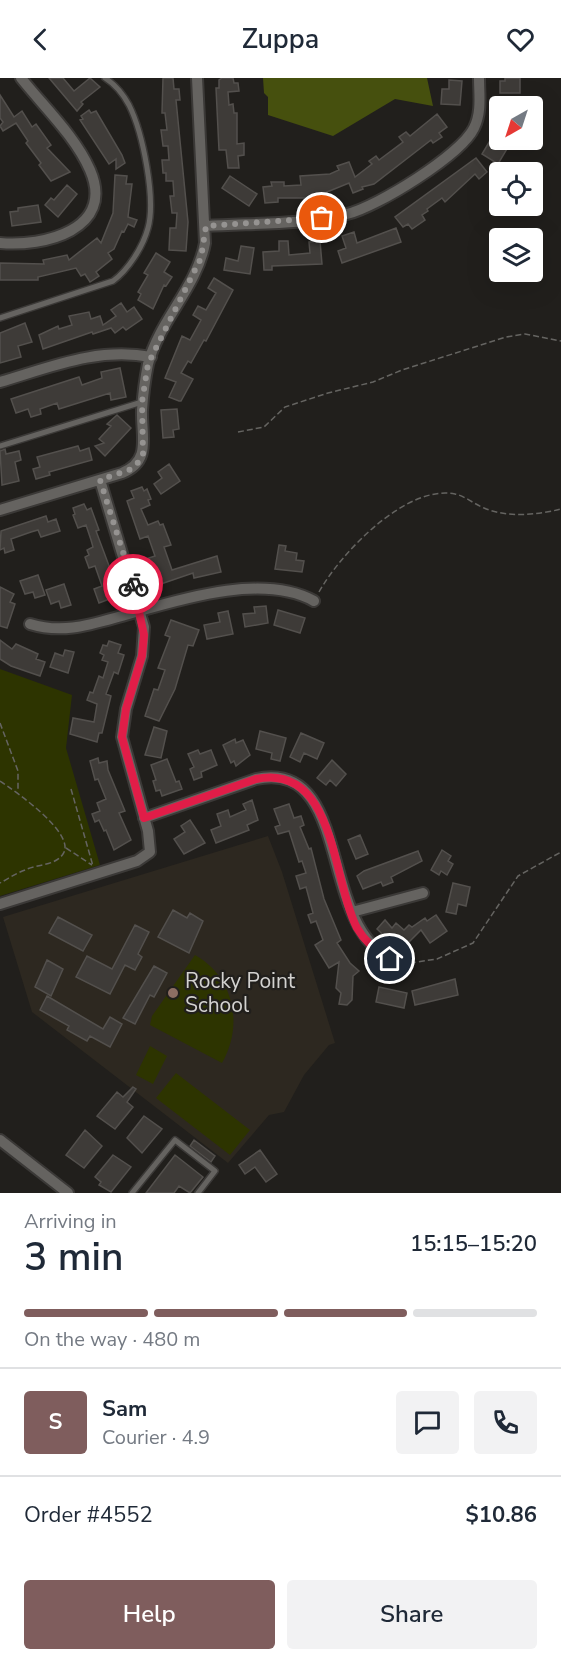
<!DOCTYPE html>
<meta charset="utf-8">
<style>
:root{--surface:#fff;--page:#f2f2f3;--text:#1f2937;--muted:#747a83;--line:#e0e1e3;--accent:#7f5d5d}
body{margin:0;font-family:"Nunito Sans",sans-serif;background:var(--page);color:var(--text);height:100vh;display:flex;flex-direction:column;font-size:22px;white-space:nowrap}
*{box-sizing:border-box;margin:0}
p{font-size:20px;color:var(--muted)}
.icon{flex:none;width:33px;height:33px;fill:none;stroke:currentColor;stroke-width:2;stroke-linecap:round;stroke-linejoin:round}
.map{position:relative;height:1115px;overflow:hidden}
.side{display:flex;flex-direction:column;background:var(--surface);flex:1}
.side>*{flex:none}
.needle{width:39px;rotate:219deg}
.fabs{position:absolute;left:489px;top:18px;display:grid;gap:12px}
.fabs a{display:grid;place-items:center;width:54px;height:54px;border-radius:6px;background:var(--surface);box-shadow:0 6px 24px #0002;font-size:30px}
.pin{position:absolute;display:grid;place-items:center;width:51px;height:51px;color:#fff;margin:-26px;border:3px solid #fff;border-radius:50%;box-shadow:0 2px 6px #0007}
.courier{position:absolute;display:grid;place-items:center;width:60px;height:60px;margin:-30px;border:4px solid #e11d48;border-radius:50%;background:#fff;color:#222;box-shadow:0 2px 8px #0007}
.summary em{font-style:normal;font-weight:600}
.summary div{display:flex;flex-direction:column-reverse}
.summary{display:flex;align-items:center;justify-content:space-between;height:102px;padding:0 24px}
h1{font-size:39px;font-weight:600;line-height:45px}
.bar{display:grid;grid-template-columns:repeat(4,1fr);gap:9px 6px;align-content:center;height:72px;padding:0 24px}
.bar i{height:8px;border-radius:4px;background:var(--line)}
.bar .current{background:var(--accent)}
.bar p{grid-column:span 4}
.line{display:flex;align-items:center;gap:15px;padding:0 24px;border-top:2px solid var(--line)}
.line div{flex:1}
.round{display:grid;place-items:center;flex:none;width:63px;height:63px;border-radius:6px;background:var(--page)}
.cta{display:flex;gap:12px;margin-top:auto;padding:12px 24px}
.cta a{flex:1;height:69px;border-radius:6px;background:var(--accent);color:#fff;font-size:24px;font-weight:600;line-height:69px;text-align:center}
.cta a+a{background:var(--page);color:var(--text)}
header{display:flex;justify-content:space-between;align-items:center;height:78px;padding:0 24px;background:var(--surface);font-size:27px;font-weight:600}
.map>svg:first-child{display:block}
</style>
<header><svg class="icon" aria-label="back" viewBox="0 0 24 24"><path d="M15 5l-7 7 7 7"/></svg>Zuppa<svg class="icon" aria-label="heart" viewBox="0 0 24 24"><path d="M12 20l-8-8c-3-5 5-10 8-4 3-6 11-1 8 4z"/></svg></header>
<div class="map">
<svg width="561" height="1115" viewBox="0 0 561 1115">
<rect width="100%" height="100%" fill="#211f1c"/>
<path fill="#2d2820" d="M268 758 282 794 335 965 329 967 304 997 284 1034 269 1037 228 1085 32 934 3 839Z"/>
<path fill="#2d3400" d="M0 591 72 617 66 670 100 787 0 818Z
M195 877C234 899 244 947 222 985L150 947 152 938Z
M150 968 167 978 153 1006 136 997Z
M176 995 250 1052 230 1077 156 1020Z"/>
<path fill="#46500e" d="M263 0H427L433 28 395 21 333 58 268 37V19L264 15Z"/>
<path fill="#3e3b38" stroke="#53504d" stroke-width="1.5" d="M49 0H63L74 13 90 0 100 9 81 24 83 26 77 33Z
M163 0H173L174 11H179L180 22H176L188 144 186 173 169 172 170 150H176L177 135H172L170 118H174L173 103H166V95H163L162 82H169L168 68H163L161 52H167L165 35H162Z
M222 0H233L234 5H238L239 13 228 14 229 27 233 26 234 35H237V66L244 65V77L238 78 239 90H228L226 72H219L216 10H219V2Z
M505 0H520V15H500V3H505Z
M449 2 462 3 460 27 441 26 442 11H449Z
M0 17 14 39 22 33 32 49 36 46 51 67 47 70 70 94 51 103 39 87 41 85 26 65 28 63 16 45 3 53 0 48 3 44 0 40Z
M89 32 91 35 96 33 122 77 125 85 116 91V81L109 86 80 42 83 41 81 38Z
M437 36 447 49 439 55 442 59 433 65 431 62 374 106 362 109 363 111 353 115 349 105 327 114 328 120H278V124L265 125 263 109 272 108 271 104H284V108L301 107 300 98 330 96 339 92 337 88 349 84 355 99 372 86 369 83 376 78 379 82 403 64 399 59 406 54 410 58Z
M500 46V62L511 64 498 86 482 76Z
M476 80 487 94 479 101 475 96 445 124 442 120 427 131 428 133 422 137 425 142 412 151 408 146 403 149 395 139Z
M115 97 127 98 126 106H132L128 139 137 142 134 149 128 146 124 154 122 153 114 171 108 175 112 181 96 194 99 198 90 204 85 196 81 198 76 190 38 199V202H0V185L44 186 43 182 67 177 69 182 97 160 101 165 113 135Z
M230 98 257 116 249 128 222 110Z
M67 107 77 116 58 139 45 127 51 120 54 122Z
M38 127 41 144 12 148 10 134 18 133V130Z
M396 150 401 164 342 185 338 173 346 170 342 158 354 154 357 165Z
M279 163H288L289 177 310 175 309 164 320 163 322 186 272 188V192H264L263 174 279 173Z
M241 168 254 170 250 196 224 192 226 180 238 183Z
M156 175 170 184 164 194 172 199 166 208 164 207 153 231 138 222 141 216 138 214 148 197 144 195Z
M214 200 233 212 206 263 204 262 191 285 188 283 181 295 193 301 181 323H179L169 319 176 304 165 300 182 258 190 262 201 242 193 237 198 228 206 232 216 215 208 210Z
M121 225 127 234 134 229 142 241 126 252 123 249 115 255 111 250 93 256 92 254 43 271 39 257 58 248 59 251 72 247 69 238 89 234 91 241 100 238 103 247 116 238 111 232Z
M25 245 32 264 18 268 21 279 0 285V255Z
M120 290 126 319 111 322 110 315 59 331 57 325 40 331 41 336 31 339 28 331 16 335 11 321 79 299 82 307 102 300 101 294Z
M177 331 179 351 173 352 174 359 163 360 161 332Z
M117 337 131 350 105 378 95 368 104 365 99 361 111 348 107 346Z
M78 368 80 373 89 370 92 382 49 394 50 397 36 401 33 391 40 389 37 379Z
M5 371 6 376 19 373 21 382 15 384 19 403 2 407 0 373Z
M169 386 180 403 161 416 154 406 162 400 158 394Z
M142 409 144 413 147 411 151 421 148 422 150 427 141 431 148 447 158 443 160 447 163 446 171 467 164 469 172 492 217 478 221 494 194 500 193 495 155 508 146 481 155 478 148 458 140 461 127 423 134 420 131 413Z
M84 426 87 432 91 430 99 452 96 453 120 517 99 525 94 511 102 508 95 488 89 490 85 479 89 477 87 472 93 469 91 462 86 447 78 450 73 437 75 436 73 430Z
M46 438 48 444 56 441 60 453 41 459 38 452 31 454 11 461 14 472 5 475 4 470 0 472 1 453Z
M279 467 286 468 285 473 297 475 296 482 304 483 302 494 275 491Z
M38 497 45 517 35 520 33 514 25 516 20 503Z
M64 506 71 527 61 530 59 523 51 526 46 512Z
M0 509 14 516 10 524 15 526 7 550 0 548Z
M266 528 268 545 245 549 243 536 255 535 254 529Z
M278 532 305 540 300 555 274 547Z
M228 533 233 556 207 561 204 547 220 544 218 535Z
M171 542 199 552 193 568 188 567 175 611 159 643 145 638 154 611 158 612 165 592 158 590 170 559 165 557Z
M0 562 12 571 16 566 38 576 36 581 45 584 40 598 11 588 0 581Z
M109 563 121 567 118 575 124 577 118 596 114 594 106 616 111 618 102 655H99L97 664 70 656 73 640 94 644 97 626 87 622 90 614 93 615 99 598 103 600 108 584 102 582 104 577 100 575 103 567 107 568Z
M65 572 74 574 68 595 50 589 55 575 63 578Z
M154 649 167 653 161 680 145 677Z
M260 653 286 660 280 683 271 681 272 675 256 671Z
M301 655 324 665 317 681 304 675 300 684 290 679Z
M235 661 236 665 243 662 250 677 236 688 234 683 231 685 223 667Z
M198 672 200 676 211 672 217 687 201 694 202 699 194 702 190 691 194 689 188 676Z
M98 680 99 685 107 683 108 692 125 733 119 735 131 762 114 772 106 752 104 753 99 742 95 744 92 736 100 733 97 725 106 721 98 701 95 702 90 683Z
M167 681 176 704 179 703 182 711 162 718 160 712 156 713 153 703 156 702 151 687Z
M332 682 346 696 336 708 330 702 326 707 317 700Z
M252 722 258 742 247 747 249 752 216 765 211 752 221 748 217 736 228 732 230 739 246 732 243 726Z
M289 726 294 740 301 738 304 747 300 749 309 771 311 770 324 821 341 862 337 865 350 885 359 893 353 898 352 922 347 927 339 926 341 915 336 910 339 884 329 890 315 867 323 862 316 843 311 845 308 837 313 835 306 809 300 811 296 798 306 795 302 783 299 784 289 753 278 756 275 749 280 747 274 731Z
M190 742 205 765 184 776 174 761 185 754 181 748Z
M360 757 368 776 356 781 348 762Z
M442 772 451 778 448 783 453 786 447 797 441 793 439 797 431 792Z
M418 773 422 783 391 799 393 804 383 808 381 804 363 811 357 798 364 793Z
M453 805 470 809 466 828 458 826 456 836 446 834Z
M173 832 187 840 190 835 203 843 189 875 158 859Z
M436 837 447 853 430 865 421 852 405 868 400 863 395 868 377 851 385 842 392 850 396 845 404 852 409 847 412 849 425 840 427 843Z
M58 839 92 857 83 873 49 855Z
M135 847 149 854 138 876 142 879 135 892 125 887 110 916 76 899 87 878 112 891Z
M47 882 63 891 51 918 35 909Z
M154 888 167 895 154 919 150 917 135 946 123 940Z
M455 901 458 917 415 927 412 913Z
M379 909 407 915 404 930 376 924Z
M47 918 103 951 110 939 122 946 110 969 90 958 87 963 67 952 69 948 40 932Z
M133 1009 136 1011 127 1024 133 1029 115 1051 97 1038 117 1014 123 1019Z
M144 1038 162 1051 142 1075 127 1060Z
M85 1052 102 1068 84 1090 66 1077Z
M194 1062 215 1078 211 1084 190 1068Z
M260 1072 277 1096 266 1104 255 1089 245 1096 239 1087Z
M113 1077 131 1089 111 1114 99 1107 101 1104 95 1099Z
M175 1077 203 1099 190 1115 179 1108 174 1115H146Z"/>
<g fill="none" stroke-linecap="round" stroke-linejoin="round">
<defs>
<path id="service" d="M0 240 113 203C128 192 143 169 148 150 156 121 143 55 129 27 123 16 116 7 105 0
M0 368 142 324
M132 1115 175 1062 215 1093 198 1115"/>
<path id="minor" d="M206 148C252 145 303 147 347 136 377 129 461 77 474 50 482 34 479 16 479 0
M0 165C43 169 116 152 90 92 75 58 44 29 21 0
M0 304C51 289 97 269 151 279
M0 432 122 395C152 383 141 358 142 332 143 317 145 301 148 286 159 243 197 209 205 165L197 0
M30 546C65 557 95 545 129 536 181 521 263 495 314 523
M144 740 256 701C357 680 314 861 401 884
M0 826 137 783 150 774 148 753 122 659 126 631 142 578 144 549 100 402
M352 834 423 815
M0 1062 68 1115"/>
</defs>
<use href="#service" stroke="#3b3937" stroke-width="8"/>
<use href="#minor" stroke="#3b3937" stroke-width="14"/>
<path stroke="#656461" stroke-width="1.5" stroke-dasharray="6 3" stroke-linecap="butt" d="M238 354 264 349 285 329 328 315 373 304 402 292 506 259 525 256 561 263
M319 514C340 476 406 406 455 416 465 418 474 426 484 430 507 440 537 437 561 431
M0 645 18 693V713
M0 703C15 713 77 756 63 776 55 788 37 786 25 792 16 795 8 801 0 805
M71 711 93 788
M66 770 92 787
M410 885 437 881 473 865 518 798 561 774"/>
<use href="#service" stroke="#656360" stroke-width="5"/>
<use href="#minor" stroke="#656360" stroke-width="10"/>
</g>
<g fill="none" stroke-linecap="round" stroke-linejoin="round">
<path stroke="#959391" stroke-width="6" stroke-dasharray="0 10.8" d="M133 506 100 402 129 392 137 386 143 376 142 324 148 286 201 180 206 148 322 140"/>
<path stroke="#e11d48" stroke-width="8" d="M133 506 144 557 142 578 126 631 122 659 144 740 256 701C336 685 332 803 357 850 365 864 376 873 390 881"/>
</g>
<circle fill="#8d6e63" stroke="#211f1c" stroke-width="2" cx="173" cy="915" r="6"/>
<g text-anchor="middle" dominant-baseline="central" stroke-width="4.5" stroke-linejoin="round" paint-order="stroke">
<g font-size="21" fill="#d3d2d0" stroke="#211f1c" text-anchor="start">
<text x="185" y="903">Rocky Point<tspan x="185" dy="24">School</tspan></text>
</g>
</g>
</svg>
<div class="fabs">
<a><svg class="needle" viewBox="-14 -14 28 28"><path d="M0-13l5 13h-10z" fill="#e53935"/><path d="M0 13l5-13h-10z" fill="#747a83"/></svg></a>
<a><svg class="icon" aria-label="locate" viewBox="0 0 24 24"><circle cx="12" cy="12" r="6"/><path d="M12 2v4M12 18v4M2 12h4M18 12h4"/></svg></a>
<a><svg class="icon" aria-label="layers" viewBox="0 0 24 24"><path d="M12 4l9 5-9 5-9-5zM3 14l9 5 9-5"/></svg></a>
</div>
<div class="pin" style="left:322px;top:140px;background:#ea580c"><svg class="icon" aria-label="bag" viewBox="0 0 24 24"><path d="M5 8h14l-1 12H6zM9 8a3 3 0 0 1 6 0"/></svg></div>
<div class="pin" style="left:390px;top:881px;background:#1f2937"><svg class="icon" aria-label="home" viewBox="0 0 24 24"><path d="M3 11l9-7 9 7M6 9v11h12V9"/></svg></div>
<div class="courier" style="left:133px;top:506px"><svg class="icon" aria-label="bike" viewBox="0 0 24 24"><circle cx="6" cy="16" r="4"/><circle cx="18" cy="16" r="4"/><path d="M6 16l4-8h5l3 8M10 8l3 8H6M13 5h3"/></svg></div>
</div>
<section class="side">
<div class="summary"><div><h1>3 min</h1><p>Arriving in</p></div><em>15:15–15:20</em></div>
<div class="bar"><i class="current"></i><i class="current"></i><i class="current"></i><i></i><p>On the way · 480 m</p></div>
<div class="line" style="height:108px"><b class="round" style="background:var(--accent);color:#fff">S</b><div><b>Sam</b><p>Courier · 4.9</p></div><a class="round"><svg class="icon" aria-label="chat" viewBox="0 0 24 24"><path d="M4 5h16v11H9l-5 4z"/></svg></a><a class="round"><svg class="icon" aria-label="phone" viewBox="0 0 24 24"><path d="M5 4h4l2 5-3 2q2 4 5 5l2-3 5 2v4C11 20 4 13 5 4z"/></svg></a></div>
<div class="line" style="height:78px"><div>Order #4552</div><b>$10.86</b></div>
<div class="cta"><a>Help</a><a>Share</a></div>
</section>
